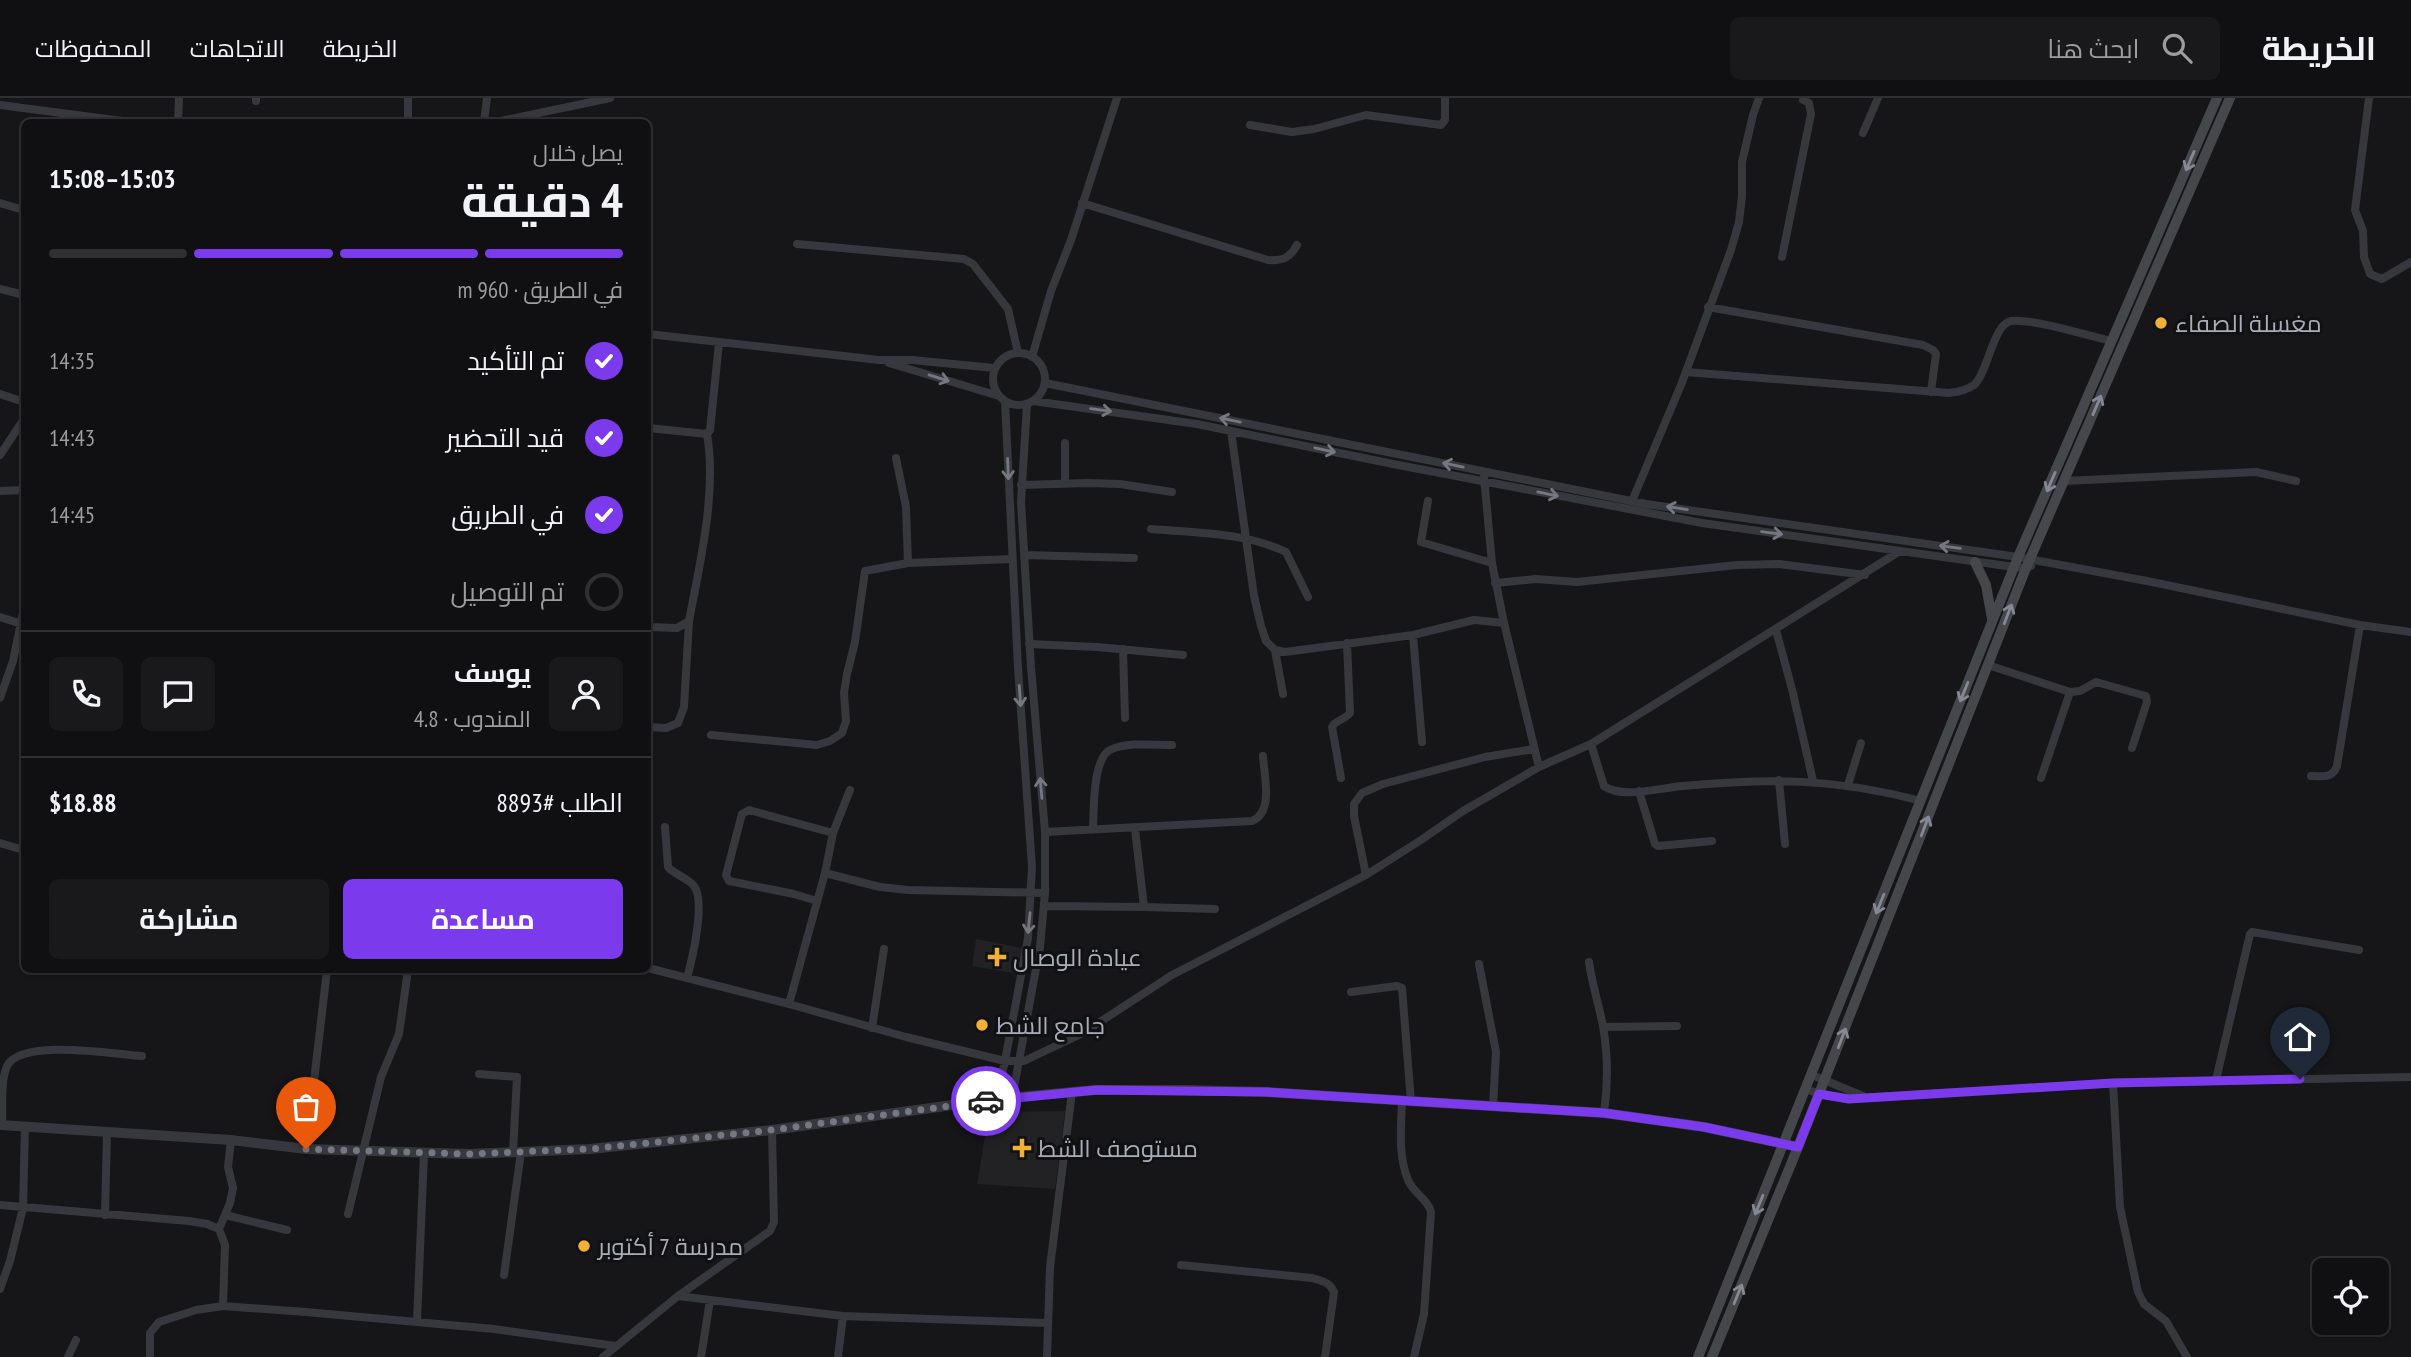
<!DOCTYPE html>
<html lang="ar">
<meta charset="utf-8">
<style>
:root{--surface:#101012;--page:#19191b;--text:#f1f3f6;--muted:#9c9d9f;--line:#303032;--accent:#7c3aed}
body{margin:0;font-family:"PT Sans Narrow",Cairo,sans-serif;background:var(--page);color:var(--text);direction:rtl;height:100vh;display:flex;flex-direction:column;font-size:26px;white-space:nowrap}
*{box-sizing:border-box;margin:0}
p{font-size:23px;color:var(--muted)}
.icon{flex:none;width:38px;height:38px;fill:none;stroke:currentColor;stroke-width:2;stroke-linecap:round;stroke-linejoin:round}
.map{position:relative;flex:1;overflow:hidden;direction:ltr}
.drawer{position:absolute;left:21px;top:21px;width:630px;height:854px;display:flex;flex-direction:column;background:var(--surface);border-radius:10px;box-shadow:0 2px 5px #0004,0 0 0 2px var(--line);direction:rtl}
.drawer>*{flex:none}
.fabs{position:absolute;left:2312px;top:1160px;display:grid;gap:14px}
.fabs a{display:grid;place-items:center;width:77px;height:77px;border-radius:10px;background:var(--surface);box-shadow:0 2px 5px #0004,0 0 0 2px var(--line);font-size:35px}
.pin{position:absolute;display:grid;place-items:center;width:60px;height:60px;color:#fff;margin:-72px -30px;border-radius:50% 50% 50% 0;rotate:-45deg;box-shadow:0 0 7px #0007}
.pin .icon{rotate:45deg}
.courier{position:absolute;display:grid;place-items:center;width:70px;height:70px;margin:-35px;border:5px solid #7c3aed;border-radius:50%;background:#fff;color:#222;box-shadow:0 2px 9px #0007}
.overview em{font-style:normal;font-weight:700}
.overview div{display:flex;flex-direction:column-reverse}
.overview{display:flex;align-items:center;justify-content:space-between;height:119px;padding:0 28px}
h1{font-size:46px;font-weight:700;line-height:52px}
.bar{display:grid;grid-template-columns:repeat(4,1fr);gap:10px 7px;align-content:center;height:84px;padding:0 28px}
.bar i{height:9px;border-radius:5px;background:var(--line)}
.bar .active{background:var(--accent)}
.bar p{grid-column:span 4}
.line{display:flex;align-items:center;gap:18px;padding:0 28px;border-top:2px solid var(--line)}
.line div{flex:1}
.round{display:grid;place-items:center;flex:none;width:74px;height:74px;border-radius:10px;background:var(--page)}
ol{padding:0 28px;list-style:none}
li{display:flex;align-items:center;gap:21px;height:77px}
li p{margin-inline-start:auto}
li .icon{padding:7px;border-radius:50%;background:var(--accent);color:#fff;stroke-width:4}
li:last-child{color:var(--muted)}
li i{width:38px;height:38px;border:4px solid var(--line);border-radius:50%}
.action{display:flex;gap:14px;margin-top:auto;padding:14px 28px}
.action a{flex:1;height:80px;border-radius:10px;background:var(--accent);color:#fff;font-size:28px;font-weight:700;line-height:80px;text-align:center}
.action a+a{background:var(--page);color:var(--text)}
header{display:flex;align-items:center;gap:42px;box-sizing:border-box;height:98px;padding:0 35px;background:var(--surface);border-bottom:2px solid var(--line)}
header strong{font-size:33px}
nav{display:flex;gap:38px;margin-inline-start:auto;font-size:24px}
.search{width:490px;height:63px;background:var(--page);display:flex;align-items:center;gap:18px;box-sizing:border-box;padding:0 24px;border-radius:10px;color:var(--muted);font-size:26px}
.map>svg:first-child{display:block}
</style>
<header>
<strong>الخريطة</strong>
<div class="search"><svg class="icon" aria-label="search" viewBox="0 0 24 24"><circle cx="10" cy="10" r="6"/><path d="M15 15l6 6"/></svg>ابحث هنا</div>
<nav><a>الخريطة</a><a>الاتجاهات</a><a>المحفوظات</a></nav>
</header>
<div class="map">
<svg width="2411" height="1259" viewBox="0 0 2411 1259">
<rect width="100%" height="100%" fill="#161618"/>
<path fill="#222225" d="M976 841 1023 850 1018 876 972 868Z
M1065 1013 1055 1091 977 1086 989 1014Z"/>
<g fill="none" stroke-linecap="round" stroke-linejoin="round">
<path stroke="#37383d" stroke-width="8" d="M408 0V24
M2369 0 2355 112 2363 133 2364 159 2370 176 2382 181 2411 164
M256 3V0
M0 7 130 24
M178 24 179 0
M484 24 487 0
M496 24 610 0
M1250 27 1292 34 1314 31 1366 17 1441 27 1445 22V0
M1863 35 1878 0
M0 105 24 112
M1082 105 1268 162C1283 163 1290 160 1297 147
M797 146 964 161 973 166 1008 211 1018 255
M1782 159 1811 16 1809 5 1803 2
M0 191 24 197
M1708 209 1923 247 1933 252 1936 256 1931 294
M648 236 879 262H912L994 270
M993 281a26 26 0 1 1 52 0a26 26 0 1 1-52 0Z
M1032 259 1051 193 1071 142 1117 0
M889 265 999 298
M1686 274 1949 295C1958 294 1967 292 1974 287 1988 275 1993 226 2011 223 2031 220 2089 238 2112 243
M1045 285 1646 406 2018 459 2147 483 2360 527 2411 534
M0 296 24 304
M1033 303 1197 326 1393 366 1702 425 2014 469 2026 470 2031 468
M648 330 707 336 710 332 719 245
M1231 333 1254 498 1261 528 1266 543 1275 552 1285 554 1413 537 1474 522 1504 525
M0 357 24 321
M896 360 906 409 908 465 1012 461
M1484 379 1492 465 1504 525 1539 669
M2064 383 2256 374 2296 383
M1065 385V345
M1021 387 1087 385 1120 386 1172 394
M0 393 24 392
M1428 403 1421 444 1492 465
M1632 403 1681 287 1731 152 1739 124 1742 98V64L1753 17 1759 0
M1151 431C1197 435 1244 434 1286 454L1308 499
M1024 457 1134 460
M1495 485 1536 481 1577 484 1737 467 1779 466 1865 477
M0 519 22 526
M648 529 677 530 689 523C700 465 717 394 707 336
M1776 532 1792 591 1813 683
M1413 537 1422 644
M1029 546 1097 549 1183 557
M1123 551 1125 620
M1275 552 1283 596
M1988 567 2070 594 2080 593 2096 584 2146 598 2147 604 2132 650
M0 600 13 563 24 510
M648 629 666 630 678 625 684 609 689 523
M711 637 817 647 830 643 842 635 846 623 844 595 847 576 855 544 865 473 908 465
M1591 646 1604 688C1621 701 1661 690 1682 688 1770 680 1835 680 1921 703
M2311 678C2323 678 2332 681 2337 668L2360 527
M1341 680 1332 629C1335 622 1345 622 1350 615L1347 545
M2041 680 2070 594
M1779 682 1785 746
M1848 687 1861 645
M1639 693 1655 746 1658 748 1712 743
M665 729 668 769C675 777 688 780 694 788 706 804 692 862 687 880
M1093 732C1094 713 1092 658 1112 651 1130 644 1154 647 1172 647
M1045 734 1252 723C1274 714 1264 678 1263 658
M833 735 850 692
M0 745 24 752
M1366 777 1354 718V706L1362 695 1383 686 1485 659 1534 651
M817 803 794 796 729 783 726 777 742 716 749 712 833 735 825 775
M1045 808 1144 809 1135 731
M1144 809 1215 811
M1589 864C1592 886 1599 907 1603 928 1608 957 1608 987 1604 1015
M1479 866 1496 954 1493 1009
M648 870 789 906 906 939 1005 963H1024L1083 935 1172 877 1366 777 1421 742 1463 713 1539 669 1591 646 1900 453
M1351 894 1397 888 1402 890 1411 1004
M789 906 825 775 880 789 908 792 1045 795
M1603 929 1677 928
M872 930 884 851
M479 976 517 979 513 1054
M1812 977 1863 998
M2216 982 2250 836 2252 834 2359 852
M2113 985 2120 1109 2138 1194 2144 1206 2166 1223 2187 1259
M1806 991 1819 996 1849 1001 2113 985 2411 979
M996 1001 1005 963 1028 840 1032 769 1018 570 1005 303
M1012 1001 1040 849 1045 795V734L1031 569 1021 404 1027 306
M1402 1003C1401 1029 1398 1058 1408 1082 1413 1095 1428 1101 1431 1114L1424 1216 1414 1259
M2 1027C3 1009 0 984 7 968 21 940 114 956 142 958
M306 1051 327 872
M0 1107 189 1123 207 1126 219 1131 225 1147 223 1208
M348 1116 381 979 399 936 408 872
M105 1117 107 1034
M225 1117 287 1132
M219 1131 230 1105 233 1090 228 1069 231 1042
M1181 1167 1312 1180C1322 1183 1330 1184 1334 1194L1325 1259
M504 1177 521 1054
M0 1191 10 1163 23 1110 25 1028
M678 1198 843 1218 1047 1225
M417 1224 424 1055
M68 1259 76 1242
M150 1259V1235L159 1224 196 1212 223 1208 306 1214 494 1231 616 1248
M603 1259 678 1198 770 1133 774 1124 772 1032
M701 1259 710 1202
M838 1259 843 1218
M1047 1259 1050 1169 1072 994"/>
<path stroke="#37383d" stroke-width="10" d="M0 1027 231 1042 306 1051 469 1056 590 1051 772 1032 996 1001 1095 992H1184L1266 994 1604 1015 1704 1029 1798 1049"/>
<path stroke="#45474d" stroke-width="10" d="M1975 464 1986 487 1992 521
M1698 1259 2018 459 2217 0
M1712 1259 1798 1049 2026 470 2230 0"/>
</g>
<defs><path id="oneway-shaft" d="M-6 0H5M1.5-3L5.5 0L1.5 3" fill="none" stroke-width="1.6" stroke-linecap="round" stroke-linejoin="round" transform="scale(1.75)"/></defs>
<g stroke="#858993">
<use href="#oneway-shaft" transform="translate(2190 63) rotate(113)"/>
<use href="#oneway-shaft" transform="translate(2097 307) rotate(-67)"/>
<use href="#oneway-shaft" transform="translate(2051 384) rotate(113)"/>
<use href="#oneway-shaft" transform="translate(2008 516) rotate(-69)"/>
<use href="#oneway-shaft" transform="translate(1964 594) rotate(112)"/>
<use href="#oneway-shaft" transform="translate(1925 728) rotate(-69)"/>
<use href="#oneway-shaft" transform="translate(1880 806) rotate(112)"/>
<use href="#oneway-shaft" transform="translate(1842 940) rotate(-69)"/>
<use href="#oneway-shaft" transform="translate(1759 1107) rotate(112)"/>
<use href="#oneway-shaft" transform="translate(1738 1196) rotate(-68)"/>
</g>
<g stroke="#757881">
<use href="#oneway-shaft" transform="translate(939 280) rotate(17)"/>
<use href="#oneway-shaft" transform="translate(1101 312) rotate(8)"/>
<use href="#oneway-shaft" transform="translate(1230 322) rotate(-168)"/>
<use href="#oneway-shaft" transform="translate(1325 352) rotate(12)"/>
<use href="#oneway-shaft" transform="translate(1453 367) rotate(-168)"/>
<use href="#oneway-shaft" transform="translate(1008 371) rotate(88)"/>
<use href="#oneway-shaft" transform="translate(1548 396) rotate(12)"/>
<use href="#oneway-shaft" transform="translate(1677 410) rotate(-171)"/>
<use href="#oneway-shaft" transform="translate(1772 435) rotate(7)"/>
<use href="#oneway-shaft" transform="translate(1950 449) rotate(-172)"/>
<use href="#oneway-shaft" transform="translate(1020 598) rotate(86)"/>
<use href="#oneway-shaft" transform="translate(1041 690) rotate(-95)"/>
<use href="#oneway-shaft" transform="translate(1029 825) rotate(96)"/>
</g>
<g fill="none" stroke-linecap="round" stroke-linejoin="round">
<path stroke="#757880" stroke-width="7" stroke-dasharray="0 12.6" d="M306 1051 469 1056 590 1051 772 1032 986 1003"/>
<path stroke="#7c3aed" stroke-width="9" d="M986 1003 1096 992 1266 994 1604 1015 1704 1029 1798 1049 1819 996 1849 1001 2113 985 2300 981"/>
</g>
<g fill="#f2b134" stroke="#111113" stroke-width="2.5">
<circle cx="2161" cy="225" r="7"/>
<path d="M993.5 848.5h7v7h7v7h-7v7h-7v-7h-7v-7h7z"/>
<circle cx="982" cy="927" r="7"/>
<path d="M1018.5 1039.5h7v7h7v7h-7v7h-7v-7h-7v-7h7z"/>
<circle cx="584" cy="1148" r="7"/>
</g>
<g text-anchor="middle" dominant-baseline="central" stroke-width="6" stroke-linejoin="round" paint-order="stroke">
<g font-size="24" fill="#a8adb8" stroke="#111113" text-anchor="start">
<text x="2175" y="225">مغسلة الصفاء</text>
<text x="1013" y="859">عيادة الوصال</text>
<text x="996" y="927">جامع الشط</text>
<text x="1038" y="1050">مستوصف الشط</text>
<text x="598" y="1148">مدرسة 7 أكتوبر</text>
</g>
</g>
</svg>
<div class="fabs">
<a><svg class="icon" aria-label="locate" viewBox="0 0 24 24"><circle cx="12" cy="12" r="6"/><path d="M12 2v4M12 18v4M2 12h4M18 12h4"/></svg></a>
</div>
<div class="pin" style="left:306px;top:1051px;background:#ea580c"><svg class="icon" aria-label="bag" viewBox="0 0 24 24"><path d="M5 8h14l-1 12H6zM9 8a3 3 0 0 1 6 0"/></svg></div>
<div class="pin" style="left:2300px;top:981px;background:#1f2937"><svg class="icon" aria-label="home" viewBox="0 0 24 24"><path d="M3 11l9-7 9 7M6 9v11h12V9"/></svg></div>
<div class="courier" style="left:986px;top:1003px"><svg class="icon" aria-label="car" viewBox="0 0 24 24"><path d="M5 17H2v-5l4-1 3-4h7l3 4 3 1v5h-3M9 17h6M6 11h13"/><circle cx="7" cy="17" r="2"/><circle cx="17" cy="17" r="2"/></svg></div>
<section class="drawer">
<div class="overview"><div><h1>4 دقيقة</h1><p>يصل خلال</p></div><em>15:03–15:08</em></div>
<div class="bar"><i class="active"></i><i class="active"></i><i class="active"></i><i></i><p>في الطريق · 960 m</p></div>
<ol>
<li><svg class="icon" aria-label="check" viewBox="0 0 24 24"><path d="M5 12l5 5 9-10"/></svg>تم التأكيد<p>14:35</p></li>
<li><svg class="icon" aria-label="check" viewBox="0 0 24 24"><path d="M5 12l5 5 9-10"/></svg>قيد التحضير<p>14:43</p></li>
<li><svg class="icon" aria-label="check" viewBox="0 0 24 24"><path d="M5 12l5 5 9-10"/></svg>في الطريق<p>14:45</p></li>
<li><i></i>تم التوصيل</li>
</ol>
<div class="line" style="height:126px"><a class="round"><svg class="icon" aria-label="person" viewBox="0 0 24 24"><circle cx="12" cy="8" r="4"/><path d="M4 21q1-7 8-7t8 7"/></svg></a><div><b>يوسف</b><p>المندوب · 4.8</p></div><a class="round"><svg class="icon" aria-label="chat" viewBox="0 0 24 24"><path d="M4 5h16v11H9l-5 4z"/></svg></a><a class="round"><svg class="icon" aria-label="phone" viewBox="0 0 24 24"><path d="M5 4h4l2 5-3 2q2 4 5 5l2-3 5 2v4C11 20 4 13 5 4z"/></svg></a></div>
<div class="line" style="height:91px"><div>الطلب #8893</div><b>$18.88</b></div>
<div class="action"><a>مساعدة</a><a>مشاركة</a></div>
</section>
</div>
